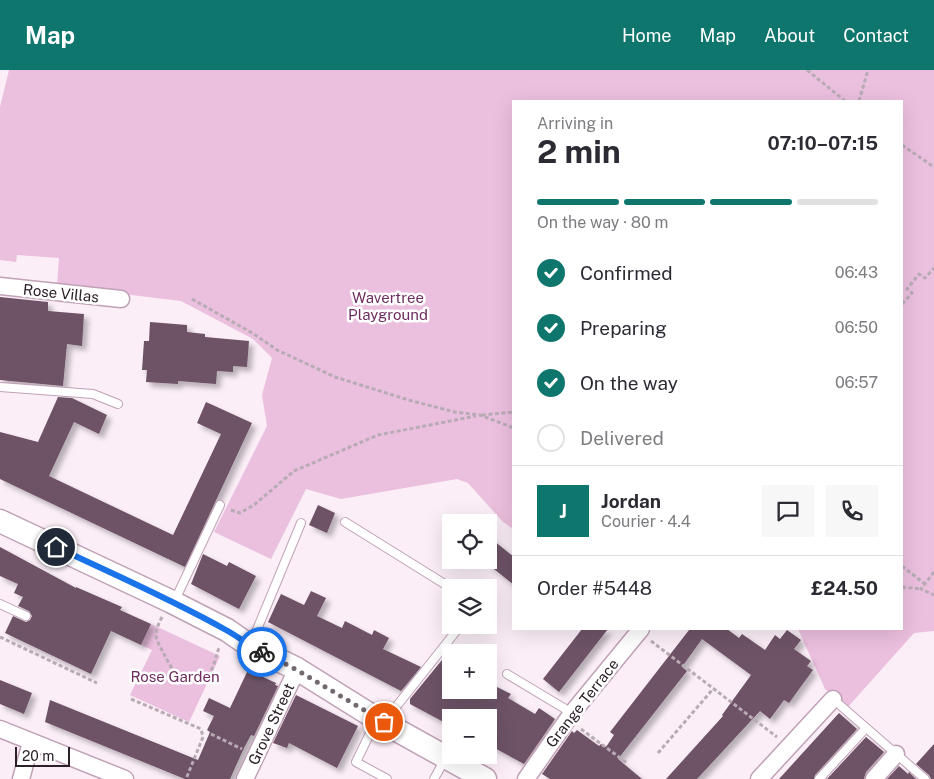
<!DOCTYPE html>
<meta charset="utf-8">
<style>
:root{--surface:#fff;--page:#f7f7f7;--text:#2b2b33;--muted:#7c7c81;--line:#e1e1e2;--accent:#0f766e}
body{margin:0;font-family:"Public Sans",sans-serif;background:var(--page);color:var(--text);height:100vh;display:flex;flex-direction:column;font-size:19px;white-space:nowrap}
*{box-sizing:border-box;margin:0}
p{font-size:16px;color:var(--muted)}
.icon{flex:none;width:28px;height:28px;fill:none;stroke:currentColor;stroke-width:2;stroke-linecap:round;stroke-linejoin:round}
.map{position:relative;flex:1;overflow:hidden}
.sheet{position:absolute;left:512px;top:30px;width:391px;height:530px;display:flex;flex-direction:column;background:var(--surface);border-radius:0px;box-shadow:0 5px 20px #0002}
.sheet>*{flex:none}
.controls{position:absolute;left:442px;top:444px;display:grid;gap:10px}
.controls a{display:grid;place-items:center;width:55px;height:55px;border-radius:0px;background:var(--surface);box-shadow:0 5px 20px #0002;font-size:25px}
.scale{position:absolute;left:15px;bottom:12px;width:55px;box-sizing:border-box;padding-left:5px;border:2px solid #2c2028;border-top:0;font-size:14px;line-height:18px;white-space:nowrap;color:#2c2028;-webkit-text-stroke:4px #fff;paint-order:stroke}
.pin{position:absolute;display:grid;place-items:center;width:42px;height:42px;color:#fff;margin:-21px;border:2px solid #fff;border-radius:50%;box-shadow:0 1px 5px #0007}
.courier{position:absolute;display:grid;place-items:center;width:50px;height:50px;margin:-25px;border:4px solid #1a73e8;border-radius:50%;background:#fff;color:#222;box-shadow:0 1px 6px #0007}
.head em{font-style:normal;font-weight:700}
.head div{display:flex;flex-direction:column-reverse}
.head{display:flex;align-items:center;justify-content:space-between;height:85px;padding:0 25px}
h1{font-size:32px;font-weight:700;line-height:38px}
.bar{display:grid;grid-template-columns:repeat(4,1fr);gap:8px 5px;align-content:center;height:60px;padding:0 25px}
.bar i{height:6px;border-radius:4px;background:var(--line)}
.bar .on{background:var(--accent)}
.bar p{grid-column:span 4}
.line{display:flex;align-items:center;gap:12px;padding:0 25px;border-top:1px solid var(--line)}
.line div{flex:1}
.round{display:grid;place-items:center;flex:none;width:52px;height:52px;border-radius:0px;background:var(--page)}
ol{padding:0 25px;list-style:none}
li{display:flex;align-items:center;gap:15px;height:55px}
li p{margin-inline-start:auto}
li .icon{padding:5px;border-radius:50%;background:var(--accent);color:#fff;stroke-width:4}
li:last-child{color:var(--muted)}
li i{width:28px;height:28px;border:2px solid var(--line);border-radius:50%}
header{display:flex;align-items:center;gap:30px;box-sizing:border-box;height:70px;padding:0 25px;background:var(--accent);color:#fff}
header strong{font-size:24px}
nav{display:flex;gap:28px;margin-inline-start:auto;font-size:18px}
.map>svg:first-child{display:block}
</style>
<header>
<strong>Map</strong>
<nav><a>Home</a><a>Map</a><a>About</a><a>Contact</a></nav>
</header>
<div class="map">
<svg width="934" height="709" viewBox="0 0 934 709">
<defs>
<filter id="shadow"><feDropShadow dx="4.5" dy="4.5" stdDeviation="2.5" flood-color="#0004"/></filter>
</defs>
<rect width="100%" height="100%" fill="#fbeef7"/>
<path fill="#ebbfde" d="M9 0H934V561L914 563 847 638 825 619 798 559H902V31H514V460L502 451 468 413 457 409 341 429 306 419 271 489 214 462 267 356 262 325 272 288 253 269 181 231 57 216 59 188 17 185 16 192 0 190V37Z
M151 554 220 586 189 652 130 625 152 580 141 575Z"/>
<path fill="#6e5266" filter="url(#shadow)" d="M0 227 48 232V241L84 244 82 276 67 274 63 316 0 310Z
M150 252 187 255V262L205 264V267L249 271 247 297 233 296V302L217 301 216 314 178 311V314L146 312 147 300H142L144 271H149Z
M58 327 72 328 107 345 99 364 74 352 49 406 173 465 221 364 197 353 206 332 252 353 185 497 0 409V362L38 372Z
M318 435 335 443 327 463 309 455Z
M489 467 514 487V515L489 495Z
M0 477 76 518V517L122 537 120 540 151 554 141 575 111 561 91 604 5 563 13 546 26 552 30 550 32 546 29 541 18 536 23 527 14 523 18 514 0 506Z
M203 484 227 496 229 492 256 506 239 539 191 514Z
M311 521 326 528 317 546 342 558 345 551 372 565 374 560 389 568 383 579 421 597 401 621 268 552 281 524 304 535Z
M582 559H608L559 622 543 609Z
M688 559H727L739 568 742 564 765 580 775 565 780 569 787 560 801 570 794 579 811 591 807 596 813 600 789 633 784 630 770 649 760 641 697 709H666L723 646 722 645 751 605 702 569 682 597 687 601 618 689 642 709H550L542 704 572 661 574 663 577 660 599 676 601 674 606 677 614 665 610 662 689 560Z
M451 579V620H489V613L511 624 508 628 535 644 539 638 555 649 524 694 489 675V648H451V656L410 634V629Z
M248 600 276 613 275 615 278 616 254 666 251 665 244 678 230 709H185L45 652 50 630 198 690 210 662 207 660 214 646 203 641 209 628 230 638Z
M0 610 32 623 24 644 0 634Z
M296 625 358 656 337 698 289 673 287 678 273 673Z
M839 643 857 659 815 705 814 709H779Z
M866 667 884 682 866 702 864 709H827Z
M934 674V709H931L929 705 916 694Z
M899 696 908 704 909 702 916 709H887Z"/>
<g fill="none" stroke-linecap="round" stroke-linejoin="round">
<defs>
<path id="lane" d="M0 317 93 324 118 334
M345 452 451 518
M175 530 220 435
M0 534 26 546
M251 574 301 453
M507 604 572 643
M833 629 925 709
M376 651 356 692 387 709
M384 652 461 555
M434 709 445 689
M819 709 866 658"/>
<path id="street" d="M0 216 121 229
M0 659 125 709
M21 709 31 672
M245 709 297 599
M526 709 572 643 641 559
M759 709 833 629
M874 709 896 684"/>
<path id="secondary" d="M0 451 170 531 227 560 250 576 297 599 377 649 485 709"/>
</defs>
<use href="#lane" stroke="#c0a1b6" stroke-width="10"/>
<use href="#street" stroke="#c0a1b6" stroke-width="19"/>
<use href="#secondary" stroke="#c0a1b6" stroke-width="25"/>
<path stroke="#b8abb4" stroke-width="3" stroke-dasharray="4 2.5" stroke-linecap="butt" d="M807 0 845 31
M859 31 868 0
M902 75 934 97
M192 229 254 264 277 280 335 307 412 331 455 342 480 345 514 358
M902 234 912 223 907 219 919 204 925 208 934 198
M482 345 514 342
M231 440 240 443 254 435 294 401 378 365 476 346
M902 496 925 514
M934 502 921 519 934 525
M902 517 921 519
M162 547C159 553 156 559 156 566 157 572 161 578 164 584 172 600 185 623 207 605 215 599 215 587 219 578
M0 567 97 613
M651 571 777 667
M131 629 201 659 203 667 186 709
M581 659 627 693
M211 664 242 679
M658 683 713 619"/>
<use href="#lane" stroke="#fff" stroke-width="8"/>
<use href="#street" stroke="#fff" stroke-width="16"/>
<use href="#secondary" stroke="#fff" stroke-width="22"/>
</g>
<g fill="none" stroke-linecap="round" stroke-linejoin="round">
<path stroke="#746870" stroke-width="5" stroke-dasharray="0 9" d="M262 582 297 600 384 652"/>
<path stroke="#1a73e8" stroke-width="6" d="M56 477C113 504 171 529 226 560 239 567 249 576 262 582"/>
</g>
<g text-anchor="middle" dominant-baseline="central" stroke-width="5" stroke-linejoin="round" paint-order="stroke">
<g font-size="15" fill="#2c2028" stroke="#fff">
<text transform="translate(61 223) rotate(6)">Rose Villas</text>
<text transform="translate(582 633) rotate(-52)">Grange Terrace</text>
<text transform="translate(271 654) rotate(-65)">Grove Street</text>
</g>
<g font-size="15" fill="#6e2c5f" stroke="#fff">
<text x="388" y="227">Wavertree<tspan x="388" dy="17">Playground</tspan></text>
<text x="175" y="606">Rose Garden</text>
</g>
</g>
</svg>
<div class="controls">
<a><svg class="icon" aria-label="locate" viewBox="0 0 24 24"><circle cx="12" cy="12" r="6"/><path d="M12 2v4M12 18v4M2 12h4M18 12h4"/></svg></a>
<a><svg class="icon" aria-label="layers" viewBox="0 0 24 24"><path d="M12 4l9 5-9 5-9-5zM3 14l9 5 9-5"/></svg></a>
<a>+</a>
<a>−</a>
</div>
<div class="scale">20 m</div>
<div class="pin" style="left:384px;top:652px;background:#ea580c"><svg class="icon" aria-label="bag" viewBox="0 0 24 24"><path d="M5 8h14l-1 12H6zM9 8a3 3 0 0 1 6 0"/></svg></div>
<div class="pin" style="left:56px;top:477px;background:#1f2937"><svg class="icon" aria-label="home" viewBox="0 0 24 24"><path d="M3 11l9-7 9 7M6 9v11h12V9"/></svg></div>
<div class="courier" style="left:262px;top:582px"><svg class="icon" aria-label="bike" viewBox="0 0 24 24"><circle cx="6" cy="16" r="4"/><circle cx="18" cy="16" r="4"/><path d="M6 16l4-8h5l3 8M10 8l3 8H6M13 5h3"/></svg></div>
<section class="sheet">
<div class="head"><div><h1>2 min</h1><p>Arriving in</p></div><em>07:10–07:15</em></div>
<div class="bar"><i class="on"></i><i class="on"></i><i class="on"></i><i></i><p>On the way · 80 m</p></div>
<ol>
<li><svg class="icon" aria-label="check" viewBox="0 0 24 24"><path d="M5 12l5 5 9-10"/></svg>Confirmed<p>06:43</p></li>
<li><svg class="icon" aria-label="check" viewBox="0 0 24 24"><path d="M5 12l5 5 9-10"/></svg>Preparing<p>06:50</p></li>
<li><svg class="icon" aria-label="check" viewBox="0 0 24 24"><path d="M5 12l5 5 9-10"/></svg>On the way<p>06:57</p></li>
<li><i></i>Delivered</li>
</ol>
<div class="line" style="height:90px"><b class="round" style="background:var(--accent);color:#fff">J</b><div><b>Jordan</b><p>Courier · 4.4</p></div><a class="round"><svg class="icon" aria-label="chat" viewBox="0 0 24 24"><path d="M4 5h16v11H9l-5 4z"/></svg></a><a class="round"><svg class="icon" aria-label="phone" viewBox="0 0 24 24"><path d="M5 4h4l2 5-3 2q2 4 5 5l2-3 5 2v4C11 20 4 13 5 4z"/></svg></a></div>
<div class="line" style="height:65px"><div>Order #5448</div><b>£24.50</b></div>
</section>
</div>
